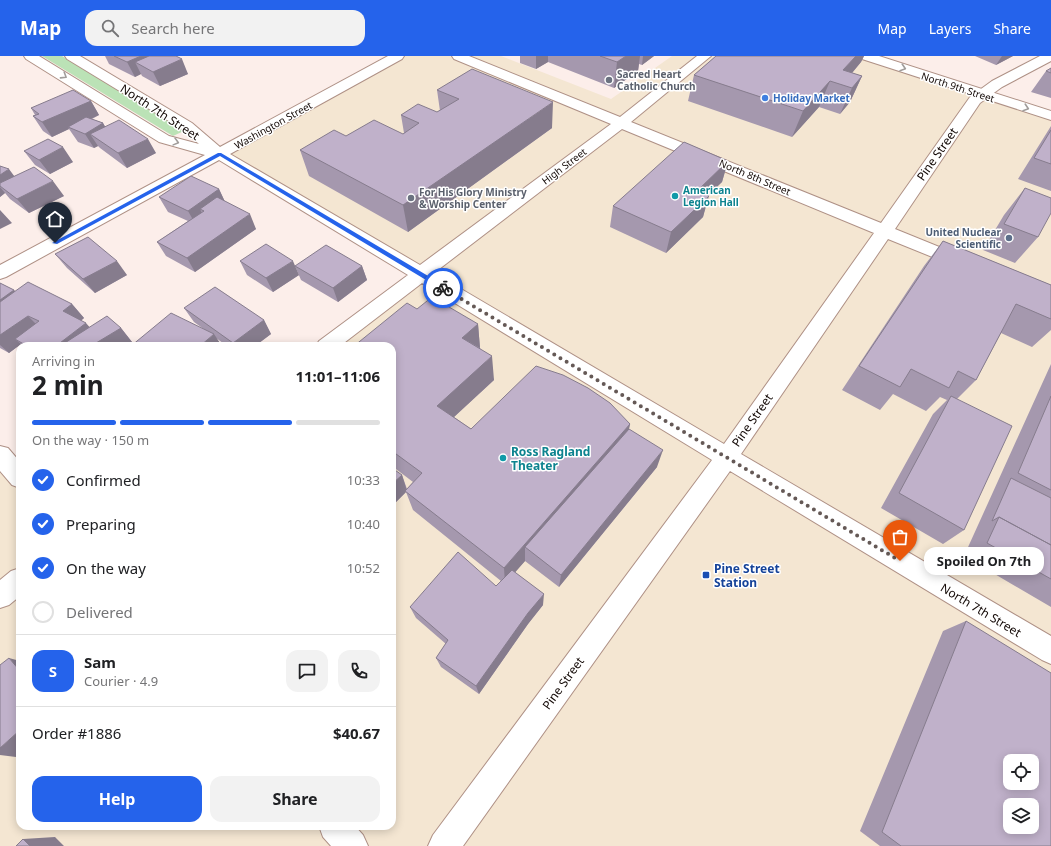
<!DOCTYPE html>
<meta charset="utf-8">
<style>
:root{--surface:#fff;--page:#f2f2f2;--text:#202124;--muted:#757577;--line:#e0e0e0;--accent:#2563eb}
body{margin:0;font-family:"Noto Sans",sans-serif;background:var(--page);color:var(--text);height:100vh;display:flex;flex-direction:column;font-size:15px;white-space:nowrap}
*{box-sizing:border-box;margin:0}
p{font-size:13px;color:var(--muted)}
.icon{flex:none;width:22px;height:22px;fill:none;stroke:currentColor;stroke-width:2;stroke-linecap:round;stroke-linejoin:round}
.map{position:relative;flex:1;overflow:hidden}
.side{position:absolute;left:16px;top:286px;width:380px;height:488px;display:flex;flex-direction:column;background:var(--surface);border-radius:12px;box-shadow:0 2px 10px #0003}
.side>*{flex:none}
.controls{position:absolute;left:1003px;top:698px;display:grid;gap:8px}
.controls a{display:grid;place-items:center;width:36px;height:36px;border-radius:8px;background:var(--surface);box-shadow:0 2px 10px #0003;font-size:20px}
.pin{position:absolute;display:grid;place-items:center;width:34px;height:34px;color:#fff;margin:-41px -17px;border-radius:50% 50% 50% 0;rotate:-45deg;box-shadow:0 0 4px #0007}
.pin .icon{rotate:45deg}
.courier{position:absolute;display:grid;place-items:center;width:40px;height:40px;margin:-20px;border:3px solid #2563eb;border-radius:50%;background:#fff;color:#222;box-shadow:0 1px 5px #0007}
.bubble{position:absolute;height:28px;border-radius:12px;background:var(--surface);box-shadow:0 2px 10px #0003;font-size:13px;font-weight:700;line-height:28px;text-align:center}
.head em{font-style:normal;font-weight:700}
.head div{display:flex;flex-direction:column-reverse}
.head{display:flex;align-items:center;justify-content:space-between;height:68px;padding:0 16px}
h1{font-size:26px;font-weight:700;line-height:30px}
.bar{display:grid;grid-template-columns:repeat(4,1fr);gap:6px 4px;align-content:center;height:48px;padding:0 16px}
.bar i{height:5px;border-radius:3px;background:var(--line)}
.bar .current{background:var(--accent)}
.bar p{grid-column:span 4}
.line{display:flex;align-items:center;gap:10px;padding:0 16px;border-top:1px solid var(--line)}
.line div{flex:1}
.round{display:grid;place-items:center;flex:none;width:42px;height:42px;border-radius:12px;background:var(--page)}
ol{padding:0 16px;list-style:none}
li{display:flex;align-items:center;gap:12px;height:44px}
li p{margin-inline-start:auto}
li .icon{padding:4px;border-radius:50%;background:var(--accent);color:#fff;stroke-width:4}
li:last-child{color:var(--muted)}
li i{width:22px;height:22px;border:2px solid var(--line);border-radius:50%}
.button{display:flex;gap:8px;margin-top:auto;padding:8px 16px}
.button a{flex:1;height:46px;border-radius:12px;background:var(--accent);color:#fff;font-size:16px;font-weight:700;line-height:46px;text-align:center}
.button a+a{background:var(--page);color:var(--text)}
header{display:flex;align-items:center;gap:24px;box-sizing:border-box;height:56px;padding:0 20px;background:var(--accent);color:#fff}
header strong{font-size:19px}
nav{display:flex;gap:22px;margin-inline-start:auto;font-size:14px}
.search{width:280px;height:36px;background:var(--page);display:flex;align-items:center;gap:10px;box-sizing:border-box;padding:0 14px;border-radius:12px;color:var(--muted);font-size:15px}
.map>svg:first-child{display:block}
</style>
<header>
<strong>Map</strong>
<div class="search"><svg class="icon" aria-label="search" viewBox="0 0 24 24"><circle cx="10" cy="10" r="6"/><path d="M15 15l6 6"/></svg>Search here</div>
<nav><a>Map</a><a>Layers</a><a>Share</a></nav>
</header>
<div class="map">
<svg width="1051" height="790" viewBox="0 0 1051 790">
<rect width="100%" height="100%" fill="#fceeea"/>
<path fill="#f4e6d2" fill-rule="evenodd" d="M398 0H501L611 43 672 0H866L1051 60V790H0V399L20 422V770H392V290H326L420 218 220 98ZM1010 705H1032V727H1010ZM1010 749H1032V771H1010Z"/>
<path fill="#bbe2b6" d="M42 0H62L186 74 173 80Z"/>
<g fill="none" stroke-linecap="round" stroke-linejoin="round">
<defs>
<path id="minor" d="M24 0H39L169 80 199 88 182 73 67 3 65 0H80L192 67 220 91 388 0H404L402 3 230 98 420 209 611 68 454 3 452 0H469L620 61 697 0H711L631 66 881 167 970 41 992 25 1040 0H1051V5L1002 31 980 47 895 173 969 203 972 207 969 211 963 213 957 211 888 183 741 398 1051 580V608L1042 604 730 415 463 790H428L433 779 712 404 422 227 340 290H316L319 285 408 219 219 104 6 221 0 223V209L205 99 159 86 26 3ZM622 73 874 177 724 388 434 217Z
M0 390 8 392 20 406V432L12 429 0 415Z
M20 512V540L9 549 0 552V524L11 515Z
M319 770H355L363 779 368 790H331L323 781Z"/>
<path id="major" d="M860 0H879L1051 55V64L862 3Z"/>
</defs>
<use href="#minor" stroke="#af9186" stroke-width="2"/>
<use href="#major" stroke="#af9186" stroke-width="2"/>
<use href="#minor" fill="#fff" fill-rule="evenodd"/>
<use href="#major" fill="#fff" fill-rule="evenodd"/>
</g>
<path fill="#a598ae" d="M105 0H176L188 18 160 30 142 20 141 18 135 21 109 8Z
M520 0H654L642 9 639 8 638 15 614 32 548 6 536 13 520 7Z
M716 0H864L861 6 852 17 862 20 850 46 840 58 819 51 792 81 688 45 694 19Z
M975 0H1013L996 9Z
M1051 12V42L1031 36 1046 15Z
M437 34 552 72 408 176 309 120 300 94 346 80 403 78 404 77 401 59 437 56 440 55Z
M91 45 99 59 92 63 103 67 105 71 156 97 127 112 100 92 98 90 94 92 78 86 69 73 52 81 43 75 33 60 35 59 31 52Z
M1051 70V135L1018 123Z
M24 95 73 106 50 118 35 109Z
M728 105 722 126 708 139 703 161 666 197 610 171 613 150Z
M0 110 14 120 64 140 29 157 10 143 5 137 0 141Z
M1025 132 1038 181 1015 207 983 194 1004 159Z
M219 133 225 146 256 173 195 216 166 200 157 186 188 165 168 156 159 141Z
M943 185 1051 229V274L1032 291 1001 277 976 324 957 343 964 474 943 488 881 452 933 358 947 344 940 341 926 355 893 338 880 354 842 334 924 210Z
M55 198 127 219 95 237 67 212Z
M240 205 299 219 273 236 247 219Z
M295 210H362L367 224 338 246 301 224Z
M0 227 15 235 72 248 84 262 81 265 89 271 121 272 132 286 125 290H22L21 288 9 297 0 292Z
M184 252 264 264 271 278 255 290H227L194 266Z
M417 253 478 268 480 292 494 324 454 361 471 373 630 368 629 373 657 411 559 531 525 505 515 516 543 549 528 568 479 638 441 611 436 602 446 588 416 562 410 551 496 530 501 525 413 454 406 436 392 450 402 419 407 433 413 426 392 410V290Z
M1051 308V551L964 500Z
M966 565 1051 790H880L860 775 943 575Z"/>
<path fill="#867c8d" d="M141 0H166L135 6 141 18 135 21 127 6Z
M536 0H548V6L536 13Z
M626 0H640L638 15 614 32 617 6Z
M643 0H654L642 9Z
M856 0H864L861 6 842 29 843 14Z
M1002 0H1013L996 9Z
M182 3 188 18 160 30 153 16Z
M862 20 850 46 840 58 852 32Z
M830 25 819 51 792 81 803 55Z
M91 45 99 59 71 72 68 71 69 73 52 81 42 66Z
M553 46 552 72 408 176 403 149Z
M103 67 112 82 90 78 98 90 94 92 85 78Z
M148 83 156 97 127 112 118 97Z
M63 91 73 106 50 118 39 104Z
M728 105 722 126 692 155 698 134Z
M9 113 20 128 0 130V119Z
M53 125 64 140 29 157 17 143Z
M0 131 5 137 0 141Z
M219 133 226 148 204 155 200 153 205 163 196 169 188 155Z
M709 140 703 161 666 197 671 176Z
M0 154 12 167 0 173Z
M250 158 256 173 195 216 187 202Z
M117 205 127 219 95 237 83 223Z
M293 205 299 219 273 236 266 222Z
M362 210 367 224 338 246 333 232Z
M14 234 28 248 0 268V244Z
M72 248 84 262 75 269 63 255Z
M28 260 41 273 15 283 21 288 9 297 0 289V279Z
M264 264 271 278 255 290H235L233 287Z
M86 267 98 281 86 290H56Z
M478 268 480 292 462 282Z
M121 272 132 286 125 290H91Z
M214 278 222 290H200Z
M492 300 494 324 442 372 437 350Z
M630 368 625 390 525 491V505L505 528 504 512Z
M663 394 657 411 559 531 561 519Z
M402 419 407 435H405L406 436 392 450V428Z
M544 538 543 549 528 568 479 638 476 630 528 557Z
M9 602 20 605V615Z
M20 674V697L16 701 0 699V692Z
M55 781 64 790H30L23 783Z"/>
<path fill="#c0b1ca" stroke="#867c8d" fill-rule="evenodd" d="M114 0H141L127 6Z
M149 0H176L182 3 153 16 135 6Z
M600 0H626L617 6Z
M716 0H856L843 14 862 20 852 32 830 25 803 55 694 19Z
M1051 12V17L1046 15Z
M472 13 553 46 403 149 300 94 334 74 346 80 374 64 403 78 419 67 401 59 418 48 437 56 459 43 437 34Z
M73 34 91 45 42 66 33 60 39 58 31 52Z
M86 61 103 67 85 78 68 71Z
M119 64 148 83 118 97 90 78Z
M1051 74V108L1034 102Z
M48 83 63 91 39 104 24 95Z
M684 86 728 105 698 134 709 140 671 176 613 150Z
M0 110 9 113 0 119Z
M34 111 53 125 17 143 0 130V127Z
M191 120 219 133 188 155 159 141Z
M1025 132 1051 142V157L1038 181 1004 168Z
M217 141 250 158 187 202 157 186 204 155 200 153Z
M88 181 117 205 83 223 55 198Z
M943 185 1051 229V263L1016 248 976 324 958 315 949 332 911 313 900 331 859 310Z
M266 188 293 205 266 222 240 205Z
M326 189 362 210 333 232 295 210Z
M28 226 72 248 63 255 86 267 56 290H27L15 283 39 265 28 260 0 279V246Z
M0 227 14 234 0 244Z
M215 231 264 264 233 287 184 252Z
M432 241 478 268 462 282 492 300 437 350 471 373 536 310 563 319 588 332 610 347 630 368 504 512 405 435 422 417 392 395V290H354L407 247 417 253Z
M171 257 214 278 200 290H131Z
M107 260 121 272 91 290H60Z
M951 340 1012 370 964 474 899 437Z
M1051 340V434L1018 417Z
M629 373 663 394 561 519 525 491Z
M392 412 402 419 392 428Z
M1011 422 1051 442V489L999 461 992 465Z
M999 461 1051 489V523L987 487Z
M458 496 496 530 512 514 544 538 528 557 476 630 436 602 448 584 410 551Z
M966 565 1051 617V790H901L882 776ZM1010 705H1032V727H1010ZM1010 749H1032V771H1010Z
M9 602 20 615V674L0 692V609Z
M23 783 30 790H16Z"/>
<defs><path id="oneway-chevron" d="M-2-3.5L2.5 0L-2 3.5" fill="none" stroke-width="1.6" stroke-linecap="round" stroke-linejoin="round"/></defs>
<g stroke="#a19d9b">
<use href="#oneway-chevron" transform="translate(903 12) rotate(18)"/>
<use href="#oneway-chevron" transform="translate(64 20) rotate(32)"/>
<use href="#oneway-chevron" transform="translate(1026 52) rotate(18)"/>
<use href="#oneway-chevron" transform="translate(176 86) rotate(15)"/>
</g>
<path fill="#2563eb" d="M218 97H221L445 230V233H441L220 100 57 188 52 187Z"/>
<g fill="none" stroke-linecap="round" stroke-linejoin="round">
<path stroke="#655956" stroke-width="4" stroke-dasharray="0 7.2" d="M443 232 900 505"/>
</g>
<g fill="#6b7280" stroke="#fff" stroke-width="1.5">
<circle cx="609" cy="24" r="4"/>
<circle cx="411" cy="142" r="4"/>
</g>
<circle fill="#3f7fe0" stroke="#fff" stroke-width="1.5" cx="765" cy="42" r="4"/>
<g fill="#0f9aa8" stroke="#fff" stroke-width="1.5">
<circle cx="675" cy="140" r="4"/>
<circle cx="503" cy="402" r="4"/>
</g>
<circle fill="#5c6f8a" stroke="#fff" stroke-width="1.5" cx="1009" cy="182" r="4"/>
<rect fill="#1a4fb4" stroke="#fff" stroke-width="1.5" x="702" y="515" width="8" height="8" rx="2"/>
<g text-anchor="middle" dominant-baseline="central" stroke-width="3" stroke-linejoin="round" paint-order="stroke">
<g font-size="10" font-weight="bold" fill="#5b616d" stroke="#fff" text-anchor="start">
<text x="617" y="18">Sacred Heart<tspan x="617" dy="12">Catholic Church</tspan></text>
<text x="419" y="136">For His Glory Ministry<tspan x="419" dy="12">&amp; Worship Center</tspan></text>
</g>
<g font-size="10" fill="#130906" stroke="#fff">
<text transform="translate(958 31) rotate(18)">North 9th Street</text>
<text transform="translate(273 69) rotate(-29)">Washington Street</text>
<text transform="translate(564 110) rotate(-37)">High Street</text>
<text transform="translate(755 121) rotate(23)">North 8th Street</text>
</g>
<g font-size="10" font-weight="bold" fill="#366cbe" stroke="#fff" text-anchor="start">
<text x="773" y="42">Holiday Market</text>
</g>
<g font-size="10" font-weight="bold" fill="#0d838f" stroke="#fff" text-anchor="start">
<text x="683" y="134">American<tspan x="683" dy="12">Legion Hall</tspan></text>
</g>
<g font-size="10" font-weight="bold" fill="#4e5e75" stroke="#fff" text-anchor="end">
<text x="1001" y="176">United Nuclear<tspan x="1001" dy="12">Scientific</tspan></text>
</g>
<g font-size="12" fill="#130906" stroke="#fff">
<text transform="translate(160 56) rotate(33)">North 7th Street</text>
<text transform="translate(937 98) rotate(-55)">Pine Street</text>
<text transform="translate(752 364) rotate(-55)">Pine Street</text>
<text transform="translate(981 554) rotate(31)">North 7th Street</text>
<text transform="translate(563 627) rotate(-54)">Pine Street</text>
</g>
<g font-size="12" font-weight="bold" fill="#0d838f" stroke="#fff" text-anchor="start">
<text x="511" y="395">Ross Ragland<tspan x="511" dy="14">Theater</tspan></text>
</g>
<g font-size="12" font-weight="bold" fill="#164399" stroke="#fff" text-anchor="start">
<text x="714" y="512">Pine Street<tspan x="714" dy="14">Station</tspan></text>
</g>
</g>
</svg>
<div class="controls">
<a><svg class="icon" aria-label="locate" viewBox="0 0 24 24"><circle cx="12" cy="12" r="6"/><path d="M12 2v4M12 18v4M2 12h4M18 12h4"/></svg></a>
<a><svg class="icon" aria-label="layers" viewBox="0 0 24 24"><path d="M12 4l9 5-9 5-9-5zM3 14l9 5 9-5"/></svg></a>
</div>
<div class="pin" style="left:900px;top:505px;background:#ea580c"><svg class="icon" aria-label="bag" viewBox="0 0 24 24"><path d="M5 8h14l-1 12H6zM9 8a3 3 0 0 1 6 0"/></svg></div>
<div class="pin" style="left:55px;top:187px;background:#1f2937"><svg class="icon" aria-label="home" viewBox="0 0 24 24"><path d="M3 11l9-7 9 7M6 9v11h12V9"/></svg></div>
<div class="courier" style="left:443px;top:232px"><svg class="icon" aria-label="bike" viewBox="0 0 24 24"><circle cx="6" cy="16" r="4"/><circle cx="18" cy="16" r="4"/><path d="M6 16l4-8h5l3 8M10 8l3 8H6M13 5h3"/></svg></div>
<div class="bubble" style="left:924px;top:491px;width:120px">Spoiled On 7th</div>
<section class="side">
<div class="head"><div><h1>2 min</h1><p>Arriving in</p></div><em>11:01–11:06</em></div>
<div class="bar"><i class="current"></i><i class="current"></i><i class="current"></i><i></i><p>On the way · 150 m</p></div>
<ol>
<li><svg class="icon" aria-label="check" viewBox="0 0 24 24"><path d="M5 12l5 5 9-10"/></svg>Confirmed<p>10:33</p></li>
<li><svg class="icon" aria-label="check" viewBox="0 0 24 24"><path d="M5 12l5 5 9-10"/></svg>Preparing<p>10:40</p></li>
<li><svg class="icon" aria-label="check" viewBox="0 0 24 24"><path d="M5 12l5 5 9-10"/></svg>On the way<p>10:52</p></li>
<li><i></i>Delivered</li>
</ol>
<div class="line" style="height:72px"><b class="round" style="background:var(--accent);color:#fff">S</b><div><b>Sam</b><p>Courier · 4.9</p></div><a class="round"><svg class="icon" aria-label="chat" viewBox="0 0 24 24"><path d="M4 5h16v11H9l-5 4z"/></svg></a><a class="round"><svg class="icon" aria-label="phone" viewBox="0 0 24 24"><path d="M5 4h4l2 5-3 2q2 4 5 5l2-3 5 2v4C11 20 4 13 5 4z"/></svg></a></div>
<div class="line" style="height:52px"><div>Order #1886</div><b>$40.67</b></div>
<div class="button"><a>Help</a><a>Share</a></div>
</section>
</div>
